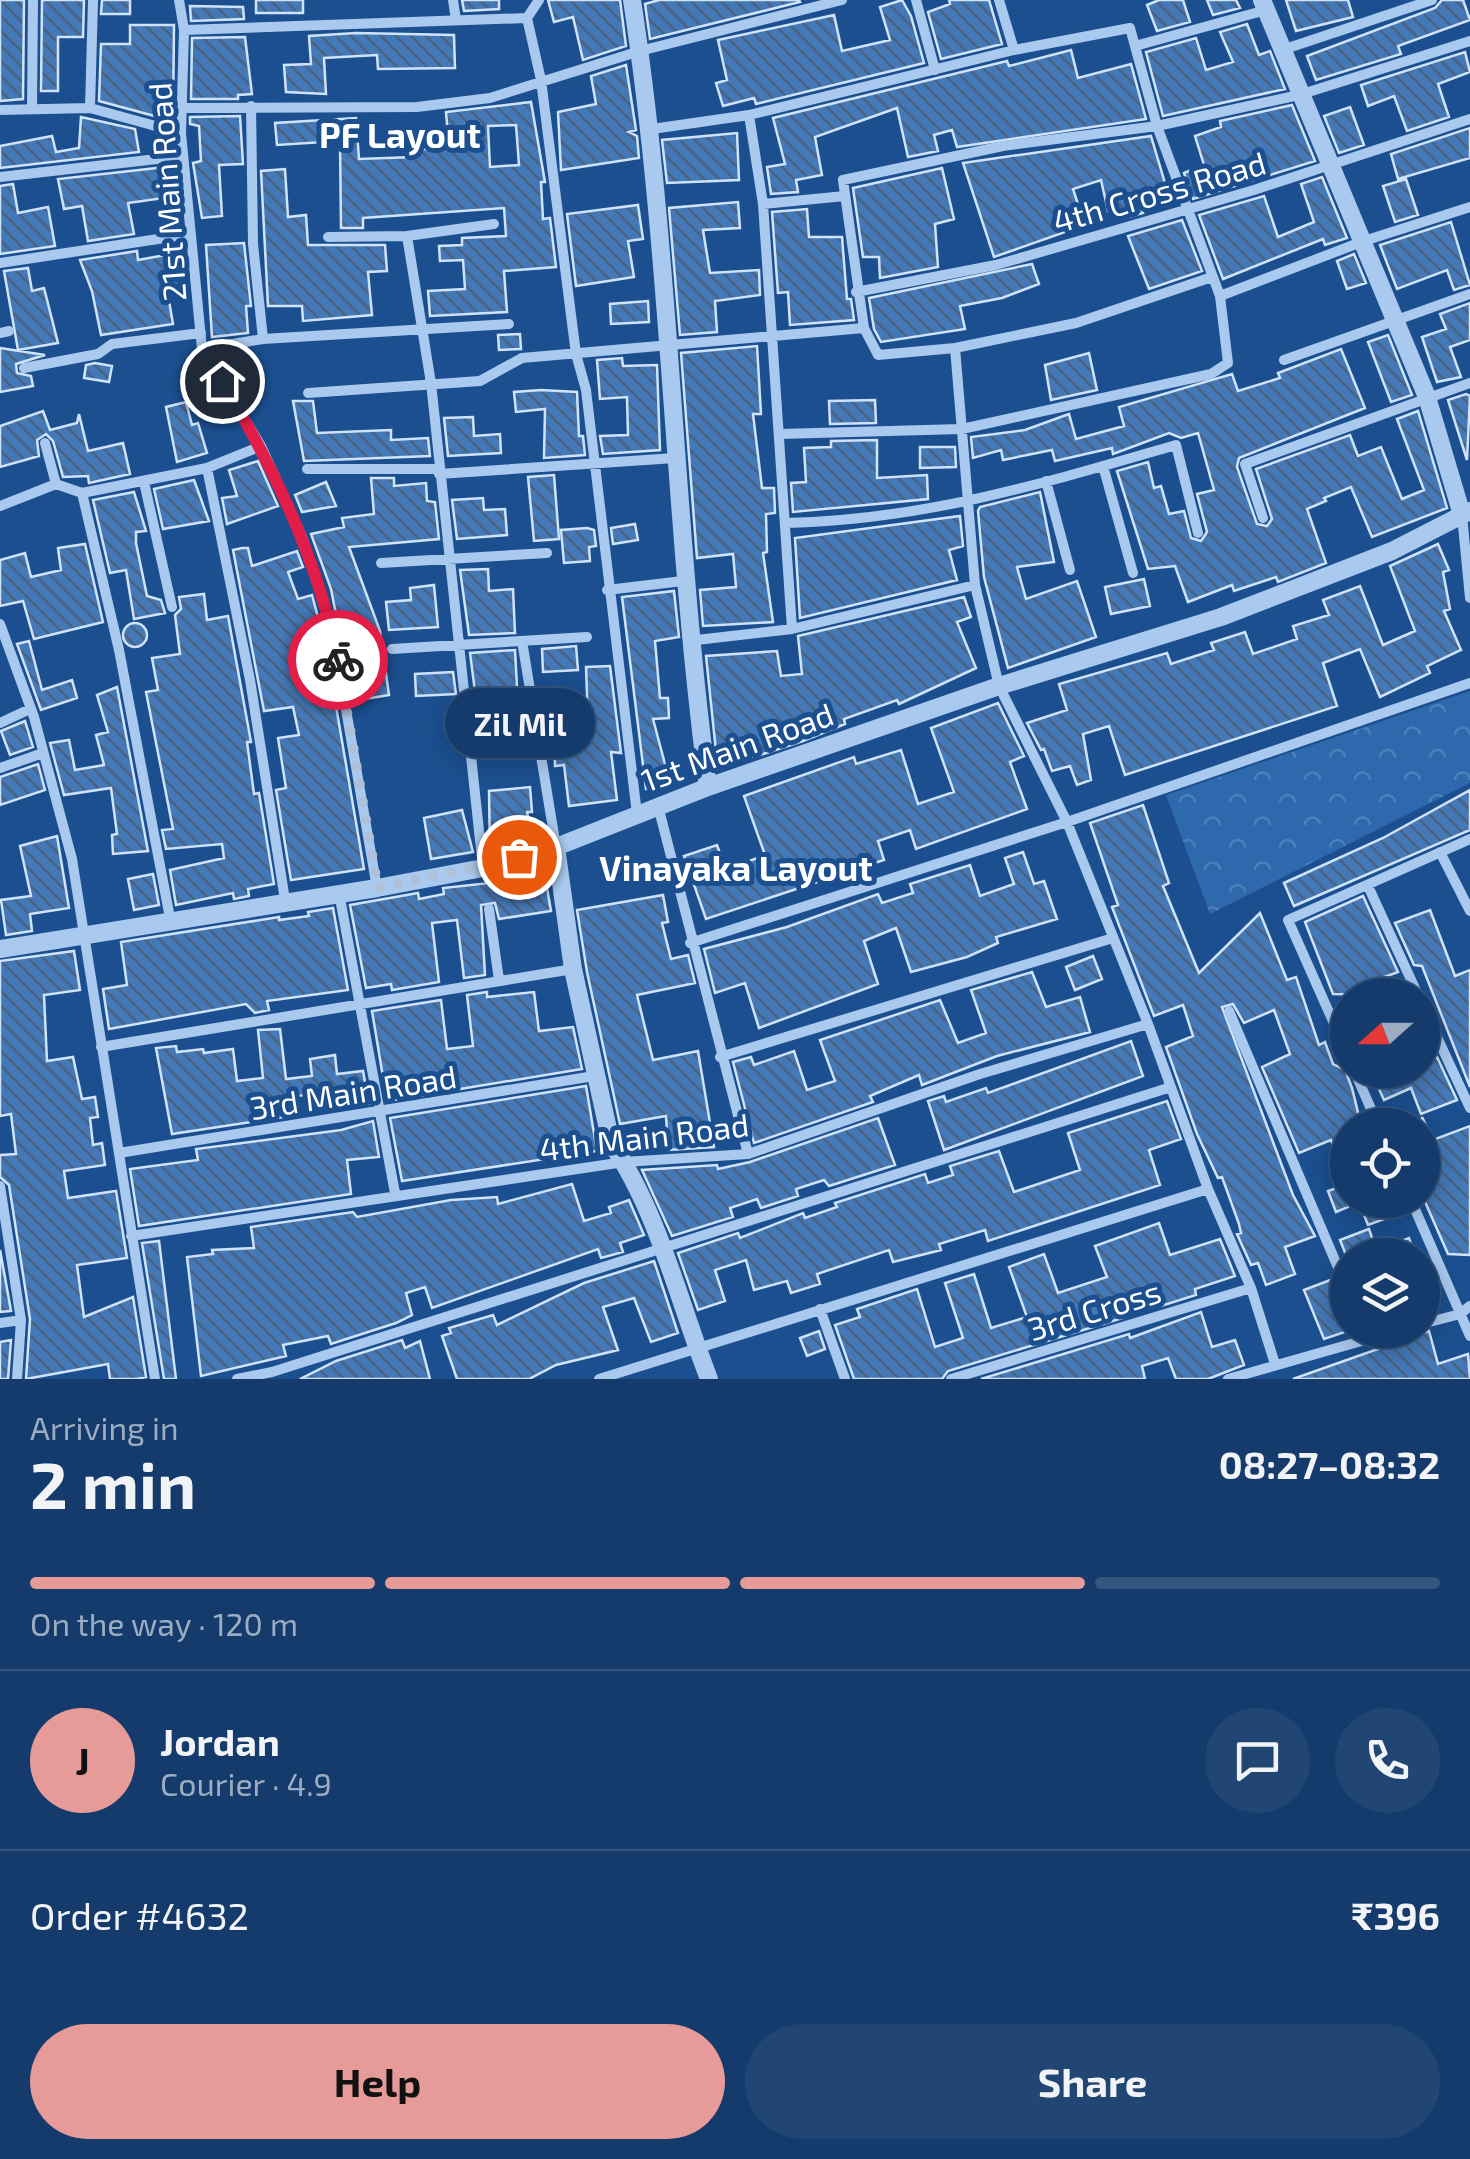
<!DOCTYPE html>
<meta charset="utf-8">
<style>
:root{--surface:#143b6b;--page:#214673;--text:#f1f3f6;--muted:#9dadc1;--line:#33557e;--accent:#e69b98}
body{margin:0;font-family:"Exo 2",sans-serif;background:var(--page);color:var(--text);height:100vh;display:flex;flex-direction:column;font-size:38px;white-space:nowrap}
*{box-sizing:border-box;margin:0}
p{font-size:32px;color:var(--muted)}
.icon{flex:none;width:55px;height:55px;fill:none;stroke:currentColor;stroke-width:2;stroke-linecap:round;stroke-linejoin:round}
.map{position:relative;height:1379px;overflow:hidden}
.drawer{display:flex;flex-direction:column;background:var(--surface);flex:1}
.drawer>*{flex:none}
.needle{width:65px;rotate:249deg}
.buttons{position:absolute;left:1330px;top:978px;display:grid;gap:20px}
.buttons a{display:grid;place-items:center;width:110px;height:110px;border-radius:50%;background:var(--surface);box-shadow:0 5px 25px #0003,0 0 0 2px var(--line);font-size:50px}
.pin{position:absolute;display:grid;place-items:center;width:85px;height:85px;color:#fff;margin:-42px;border:5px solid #fff;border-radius:50%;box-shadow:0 2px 10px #0007}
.courier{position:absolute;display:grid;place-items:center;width:100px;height:100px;margin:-50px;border:8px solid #e11d48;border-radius:50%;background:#fff;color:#222;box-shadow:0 2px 12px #0007}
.bubble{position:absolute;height:70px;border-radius:35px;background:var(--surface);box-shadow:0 5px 25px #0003,0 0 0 2px var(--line);font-size:32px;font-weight:700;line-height:70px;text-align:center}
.headline em{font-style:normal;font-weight:700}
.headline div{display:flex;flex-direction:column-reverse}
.headline{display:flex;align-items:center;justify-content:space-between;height:170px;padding:0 30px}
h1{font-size:65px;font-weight:700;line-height:75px}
.bar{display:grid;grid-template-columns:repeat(4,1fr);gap:15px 10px;align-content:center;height:120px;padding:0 30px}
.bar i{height:12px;border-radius:8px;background:var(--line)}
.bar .on{background:var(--accent)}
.bar p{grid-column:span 4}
.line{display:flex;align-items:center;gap:25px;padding:0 30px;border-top:2px solid var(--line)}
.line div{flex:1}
.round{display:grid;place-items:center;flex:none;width:105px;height:105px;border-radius:52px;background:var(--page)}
.action{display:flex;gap:20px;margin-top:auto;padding:20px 30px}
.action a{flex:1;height:115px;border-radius:60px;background:var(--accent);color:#111;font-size:40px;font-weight:700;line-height:115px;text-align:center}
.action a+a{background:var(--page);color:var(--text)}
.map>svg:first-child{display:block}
</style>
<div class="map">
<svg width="1470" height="1379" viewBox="0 0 1470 1379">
<defs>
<pattern id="park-crowns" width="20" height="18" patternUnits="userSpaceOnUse" patternTransform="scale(2.5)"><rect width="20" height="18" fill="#2e69ad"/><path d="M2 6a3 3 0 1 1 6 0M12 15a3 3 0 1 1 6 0" fill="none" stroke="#4d80b9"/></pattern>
<pattern id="building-back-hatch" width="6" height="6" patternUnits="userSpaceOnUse" patternTransform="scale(2.5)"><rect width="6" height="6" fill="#4478b7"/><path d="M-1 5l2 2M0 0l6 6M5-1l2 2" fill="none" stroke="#486282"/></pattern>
</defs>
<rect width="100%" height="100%" fill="#1b4f8f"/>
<path fill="url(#park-crowns)" d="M1470 691V783L1210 914 1166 795Z"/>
<path fill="url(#building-back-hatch)" stroke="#cfe3fa" stroke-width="2.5" fill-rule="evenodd" d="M0 0H24L23 99 0 101Z
M42 0H84L83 37H58V91H41Z
M102 0H130V14H101Z
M256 0H303V13H256Z
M462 0H499V9L464 11Z
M548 0H620L626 46 583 60 573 17 554 22Z
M659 0H799L800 2 650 39 645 4Z
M902 0 911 16 924 63 756 104 754 98 723 106 716 83 727 80 718 40 834 15 842 51 890 40 880 7Z
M949 0H989L1002 44 941 59 928 12 950 4Z
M1159 0H1183L1190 22 1157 31 1147 5Z
M1207 0H1236L1240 8 1213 15Z
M1286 0H1348L1353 17 1296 31Z
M1442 0H1463L1470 20 1398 46 1401 54 1316 80 1307 56 1435 8Z
M190 6 243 7 244 19 191 21Z
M1247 24 1259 55 1270 51 1285 89 1163 116 1146 52 1196 38 1206 70 1233 62 1220 32Z
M130 25H174L173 121 99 101 101 44H130Z
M356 33 454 35 455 68 378 69 377 55 324 58 326 94 286 92 284 65 311 64 309 36Z
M245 37 252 94 238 95V99H191L192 38Z
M1071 50 1078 78 1131 64 1146 119 957 147 952 130 934 135 938 151 908 157 897 108 815 137 822 175 796 180 798 192 771 194 767 167 785 164 773 118 1007 61 1009 66Z
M1465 52 1470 72 1438 84 1449 117 1407 131 1394 96 1368 106 1361 85Z
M626 65 636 130 629 132 637 136 639 158 561 170 558 112 596 104 591 76Z
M531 102 545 182H541L543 219 550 218 556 267 504 271 507 312 430 316 428 291 465 289 463 260 440 261 439 246 462 245V238L506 236 504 208 363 218V228H341L340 141 277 145 275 123 356 118 359 159 414 157V150L449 147 446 112ZM516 125 519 165 490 167 488 126Z
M1292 105 1315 161 1193 199 1184 173 1204 165 1195 136 1221 127 1220 121Z
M1350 107 1364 145 1339 153 1324 116Z
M240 116 243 164 219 165 222 216 202 218 193 163 201 161 199 126 190 124V117Z
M81 117 135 129 139 152 0 168V146L52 136 56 152 79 148Z
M1470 128V158L1398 179 1391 154Z
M737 133 739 180 667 183 662 140Z
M1151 136 1167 190 1138 200 1143 213 1122 219 1118 209 1108 211 1101 180 1073 189 1085 225 994 257 963 163Z
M175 166 178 196 128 203 134 234 88 241 82 206 64 209 58 179Z
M942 168 954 219 935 224 938 267 880 278 879 257H863L853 188Z
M285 169 288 217 306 215 308 245H385L387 271 368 272 372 315 303 321 302 306H268L261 171Z
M1322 177 1347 238 1325 245 1323 239 1223 279 1199 215 1264 196 1278 237 1314 222 1301 184Z
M1406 179 1418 215 1395 222 1383 186Z
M13 184 18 213 48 207 55 246 0 254V186Z
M738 202 740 228 703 230 710 273 759 270 760 295 715 301 717 332 680 335 669 208Z
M638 205 643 239 628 241 634 277 576 286 567 214Z
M807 209 809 237H842L847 299H851L854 320 790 325 788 292 778 293 772 212Z
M1182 220 1202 271 1149 289 1128 236Z
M1451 222 1470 285 1454 290 1447 270 1397 289 1380 245Z
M244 243 251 306H246L248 333 212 337 206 245Z
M137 251 138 260 176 253 183 292 168 295 173 324 101 335 92 291 80 260Z
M1354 254 1366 283 1347 289 1337 261Z
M1032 264 1039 284 1002 298 960 306 965 329 881 342 874 329 869 298Z
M28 268 32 291 44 288 58 343 18 350 4 271Z
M648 301 649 322 611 324 610 304Z
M1470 303V340L1450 347 1461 377 1437 382 1422 337 1446 329 1440 314Z
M520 334 521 349 499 350 498 335Z
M1388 335 1412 395 1391 402 1368 342Z
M757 346 761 414H753L762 488H774L775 513 766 514 767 552 763 553 773 622 703 626 700 590 736 587 733 554 697 558 681 353Z
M0 348 45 355 16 364 17 373 31 376 33 386 0 392Z
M1341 349 1365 408 1239 458 1237 467 1257 524 1267 526 1272 519 1256 469 1350 435 1358 456 1381 447 1402 499 1424 490 1397 419 1418 411 1447 508 1372 537 1351 487 1324 498 1326 501 1307 509 1326 563 1278 582 1276 577 1234 591 1232 585 1188 602 1175 566 1148 569 1117 471 1148 462 1154 488 1161 486 1169 514 1184 511 1191 538 1201 541 1207 532 1197 494 1214 490 1198 433 1181 438 1169 433 1113 454 1112 448 1055 461 1052 450 1003 460 1001 450 973 458 971 437 1025 430 1069 414 1076 439 1124 426 1119 407 1232 374 1238 391 1280 378 1278 373Z
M1089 353 1097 390 1051 400 1045 365Z
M622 358 623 366 657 365 660 450 603 454 600 436 628 435 627 397 600 399 597 360Z
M95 363 112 366 109 382 84 378 86 365Z
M541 390 577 392 579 436H583L585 455 544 458 545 409 516 412 514 392Z
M1466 394 1470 396 1467 460 1448 400Z
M875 400 876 423 830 424 829 401Z
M293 401H313L317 433 391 430V440L428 438 430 456 304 461Z
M186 402 192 425 198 423 207 453 177 462 166 407Z
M43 411 50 430 77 423 79 414 88 451 123 443 130 474 89 483 88 476 63 477 53 441 46 434 37 440 39 456 0 467V426Z
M473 417 474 436 500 434 501 453 448 456 444 418Z
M877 440V478L927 475 928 499 793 512 791 483 806 482 804 448 831 447V441Z
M920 447H955L956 467 920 468Z
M258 461 278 506 227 524 222 498 237 496 229 470Z
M554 475 559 539 534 541 528 477Z
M371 478H394V486L426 483 427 501 435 502 439 539 349 547 380 631 389 695 353 701 331 589 311 534 344 527 342 518 374 514Z
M194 480 209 521 163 529 154 489Z
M326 482 336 506 302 512 295 495Z
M134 492 146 531 136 532V543L147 596 161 600 165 613 134 619 126 570 110 573 93 500Z
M1040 492 1054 562 1017 567 1026 599 1077 581 1096 637 1008 668 984 577 978 511 980 507Z
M483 498 484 510 505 509 507 535 457 539 452 500Z
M960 516 963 546 949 550 957 580 800 618 795 538Z
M635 524 638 540 613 544 611 528Z
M587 528 594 530 596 546 589 547 590 561 564 563 561 530Z
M85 544 103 622 34 639 23 601 0 606V560L25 553 31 577 61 570 58 548Z
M1438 544 1449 570 1443 572 1450 609 1444 611 1461 650 1427 666 1430 673 1380 697 1360 649 1323 663 1337 706 1125 775 1109 726 1083 734 1091 780 1077 785 1070 766 1052 771 1044 749 1041 750 1027 723 1067 710 1059 684 1167 653 1171 664 1214 650 1211 643 1245 632 1253 654 1297 639 1293 626 1329 615 1323 600 1360 586 1383 645 1415 631 1390 566Z
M242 548H248L252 566 297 551 303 567 288 572 298 599 312 595 328 654 296 659 301 689 332 683 364 869 291 880 276 790 286 788 278 738 299 735 293 707 264 711 233 550Z
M488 569 489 591 513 589 515 633 469 635 460 570Z
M1144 579 1150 606 1111 614 1105 587Z
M434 585 438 627 389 630 386 602 411 600 410 588Z
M674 591 679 637 655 641 660 698H668L669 718 653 719 670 783 646 789 622 597Z
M204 594 207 620 228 616 251 742H247L254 794 259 793 274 884 248 889 249 896 234 899 233 893 176 905 170 870 224 858 222 844 166 849 162 830 173 829 146 692 158 690 152 658 180 654 175 615 181 609 179 597Z
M964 597 971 617 957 622 976 668 899 704 897 700 844 719 845 724 803 741 757 756 717 761 706 656 777 651 781 676 802 674 798 636Z
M123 635a12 12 0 1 1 24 0a12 12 0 1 1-24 0Z
M29 641 42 690 72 680 77 698 41 710 17 644Z
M576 646 578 670 543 672 542 649Z
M515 650 518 705 477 707 470 653Z
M610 666 621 753 611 752 617 800 569 806 564 765 555 766 554 722H588L586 667Z
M453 672 456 694 416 696 415 674Z
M117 687 148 851 113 854 112 835 117 834 111 788 64 795 50 743 69 740 75 770 104 765 96 735 108 732 97 695Z
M998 703 1024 756 1010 762 1027 809 916 849 910 830 878 841 884 860 706 919 684 856 717 845 726 870 765 855 744 796 854 757 856 764 901 750 918 804 954 792 931 728Z
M25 721 33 747 10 755 1 731Z
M38 764 45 790 0 805V777Z
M530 787 532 812H527L533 840 490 852 489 791Z
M1470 790V830L1294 906 1284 883 1383 838Z
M1143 805 1169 883 1163 886 1199 973 1260 913 1287 980 1296 977 1319 1045 1325 1042 1333 1064 1345 1070 1352 1088 1361 1125H1348L1346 1179 1331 1140 1299 1153 1262 1067 1290 1054 1274 1010 1244 1023 1233 1004 1222 1007 1293 1195 1315 1236 1285 1247 1295 1274 1266 1285 1258 1263 1251 1265 1237 1234 1241 1233 1239 1224 1222 1177 1218 1178 1197 1134 1166 1047 1193 1036 1183 1005 1154 1016 1112 907 1118 905 1090 823Z
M462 810 473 852 431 859 424 818Z
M57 836 69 908 30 914 32 931 6 935 1 900 31 896 20 846Z
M1023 852 1034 884 1044 881 1057 919 996 937 998 943 967 957 911 972 896 928 864 941 878 984 759 1028 745 983 715 993 704 949 787 927 878 894 882 903 913 893 910 884 970 865 980 896 1014 884 1005 858Z
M544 871 551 911 499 919 495 903 481 905 485 975 464 978 457 920 432 923 439 982 392 990 391 984 366 988 350 905 418 893 419 899 444 894 443 888 516 880 515 876Z
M153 874 159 905 134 910 128 879Z
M663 895 668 922 662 923 671 959 688 955 695 983 637 995 653 1060 698 1051 714 1147 668 1150 666 1116 620 1124 587 972 577 910Z
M1363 896 1398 972 1368 983 1372 995 1333 994 1305 922Z
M333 908 348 990 267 1001 269 1010 255 1013 246 1004 109 1029 103 989 127 985 121 942 279 917V920L309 916 308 912Z
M1430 910 1455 976 1470 970V1087L1422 966 1414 965 1395 923Z
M74 951 80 990 44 995 47 1061 73 1057 82 1099 95 1097 98 1117 90 1118 93 1145 102 1143 105 1165 64 1171 68 1198 116 1191 127 1258 77 1265 84 1317 133 1297 146 1377 137 1379H110L108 1364 26 1379 30 1319 9 1185 0 1177V1155L16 1154 11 1114 0 1116V961Z
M1093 956 1102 979 1075 990 1066 967Z
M1032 972 1046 1007 1080 997 1090 1032 997 1056 922 1085 919 1075 870 1096 873 1102 754 1143 733 1062 751 1057 754 1065 794 1051 807 1090 835 1081 820 1040 940 1000 958 1043 986 1033 971 990Z
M487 992V997L534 992 539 1031 573 1027 582 1069 387 1101 372 1011 441 1000 447 1049 473 1046 467 995Z
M280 1029 286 1079 312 1076 310 1059 335 1055 337 1074 363 1071 369 1104 345 1107 343 1090 289 1097 291 1116 172 1134 156 1048 176 1046 177 1052 203 1049 204 1053 233 1049 237 1081 263 1078 258 1030Z
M1131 1041 1143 1076 944 1150 928 1101 944 1096 946 1102 986 1088 988 1093Z
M1437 1057 1457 1100 1421 1114 1411 1088 1384 1100 1374 1078 1368 1080 1364 1070H1422V1062Z
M586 1086 597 1151 402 1181 390 1118Z
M1167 1101 1181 1139 1149 1150 1160 1185 988 1241 985 1230 939 1244 941 1250 893 1262 889 1250 817 1274 820 1284 791 1293 787 1281 754 1290 746 1260 715 1270 725 1301 698 1310 678 1253 738 1233 740 1238 803 1213 805 1218 837 1207 835 1203 925 1174 928 1183 953 1175 950 1166 999 1151 1014 1192 1080 1170 1068 1133Z
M1422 1117 1433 1140 1470 1126V1255L1448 1254 1422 1195Z
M878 1118 895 1165 829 1186 824 1180 796 1189 798 1196 761 1208 757 1199 730 1208 733 1217 672 1236 642 1170 717 1165 718 1169 750 1162Z
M373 1121 379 1157 347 1160 351 1194 139 1226 130 1169 198 1160 196 1149 341 1130Z
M572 1184 584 1221 611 1213 609 1207 629 1200 644 1235 620 1243 623 1252 601 1258 598 1249 432 1308 425 1287 406 1293 412 1315 396 1323 331 1344 328 1336 283 1345 286 1356 201 1376 187 1257 213 1254 212 1250 254 1248 251 1227 353 1212 357 1217 451 1200 497 1197 498 1204Z
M1348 1184V1207L1336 1212 1328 1191Z
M1358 1200H1396L1401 1213 1368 1225Z
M1159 1223 1170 1255 1220 1239 1235 1276 1195 1289 1196 1295 1161 1306 1159 1300 1122 1313 1123 1318 948 1371 942 1379H854L835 1325 860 1317 857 1309 917 1289 935 1347 963 1338 945 1283 974 1274 991 1328 1027 1317 1009 1267 1044 1254 1058 1293 1107 1277 1095 1246Z
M1369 1229 1376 1250 1409 1238 1415 1255H1346L1340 1240Z
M159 1241 176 1379H164L142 1243Z
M0 1250 11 1311 0 1312Z
M654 1261 678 1333 651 1342 634 1298 603 1307 618 1350 556 1365 529 1379H457L442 1336 451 1333 449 1328 493 1315 497 1325 584 1283Z
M1424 1265 1439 1305 1422 1311V1266Z
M1333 1279 1348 1331 1324 1339 1304 1290Z
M1201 1312 1212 1347 1235 1340 1244 1365 1208 1379H1176L1168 1358 1142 1366 1145 1379H981L1129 1334 1130 1338Z
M819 1331 825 1349 807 1356 800 1338Z
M1429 1331 1438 1364 1468 1354 1470 1379H1293Z
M11 1340 8 1379H0V1342Z
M402 1340 405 1348 420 1341 430 1379H300L336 1361Z"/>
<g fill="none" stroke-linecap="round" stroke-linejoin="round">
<path stroke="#a9c9ee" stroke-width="10" d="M179 0 184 30 181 133 202 349 261 446 302 537 332 629 377 888
M453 0 456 20
M539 0 527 18 541 80 576 354 586 390 637 814
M916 0 935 70
M999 0 1014 50
M184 30 527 18
M1135 46 1266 10
M1282 50 1432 0
M251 106 253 244 263 339
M32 108 33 0
M90 108 93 0
M183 108 417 107 490 98 640 51 842 0
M0 110 90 108 181 133
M749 115 763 204 792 629
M652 129 749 115 1014 50 1130 28 1157 126 1220 296 1228 363 1211 374 962 429 779 434
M0 177 183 156
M763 204 845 196
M328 237 407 236
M0 263 191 234
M1212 277 1076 323 955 348 878 355 864 328 843 180 1003 146 1157 126 1299 95 1470 41
M856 292 996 265 1254 190 1470 119
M1220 296 1364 241 1470 207
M0 333 9 331
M955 348 975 585 999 686 1067 822 1148 1024 1208 1189 1251 1288 1275 1364
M202 349 263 339 509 324
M1284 360 1470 294
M24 368 98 354 112 344 201 333
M308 393 480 381 522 358 864 328
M45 443 56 484 82 493 207 468
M261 446 207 468 250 680 285 900
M1103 466 1133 573
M307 469H438
M439 474 675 458
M1046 481 1070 570
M144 482 172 607
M82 493 119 650 170 918
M0 506 56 484
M1462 515 1470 598
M1263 518 1245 464 1470 383
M786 523C924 520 1045 483 1176 445L1198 533
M381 563 547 553
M607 590 683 581
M0 624 34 717 72 859 155 1379
M522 641 556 847
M688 641 792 629 975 585
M392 649 587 637
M0 723 30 709
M0 768 43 753
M658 806 748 1154
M1440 852 1470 911
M483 868 431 383 407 236 494 224
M1368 886 1418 995
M339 893 395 1193
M489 909 499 980
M690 943 1067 822 1470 683
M1422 1005 1470 1108
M1229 1011 1348 1291
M101 1047 573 969
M1348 1055 1288 920 1470 839
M720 1057 1113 938
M1354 1070 1378 1125
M119 1153 594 1076
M0 1186 21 1320 17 1379
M1411 1200 1470 1336
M131 1236 624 1162 748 1154 980 1074 1148 1024
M820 1309 845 1379
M0 1323 21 1320
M1422 1324 1460 1314 1470 1306
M237 1379 272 1372 1171 1087
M599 1379 1208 1189
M951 1379 1251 1288
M1228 1379 1400 1330"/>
<path stroke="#a9c9ee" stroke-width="18" d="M632 0C672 261 673 525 708 787
M1262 0 1427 397 1462 515
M556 847 573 969 611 1143C658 1211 679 1302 709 1379
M0 949 377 888 483 868 556 847 708 787 999 686 1221 617 1392 551 1470 511"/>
</g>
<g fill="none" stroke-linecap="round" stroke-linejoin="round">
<path stroke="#afc1d8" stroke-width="10" stroke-dasharray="0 18" d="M338 660 378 888 519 857"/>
<path stroke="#e11d48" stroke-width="12" d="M222 381C274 468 318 560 338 660"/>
</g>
<g text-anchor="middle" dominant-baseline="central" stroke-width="10" stroke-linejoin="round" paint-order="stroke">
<g font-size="32" fill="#fff" stroke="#1b4f8f">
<text transform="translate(1159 191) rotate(-16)">4th Cross Road</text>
<text transform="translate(166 192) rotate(-94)">21st Main Road</text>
<text transform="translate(737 746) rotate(-20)">1st Main Road</text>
<text transform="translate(353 1091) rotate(-9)">3rd Main Road</text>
<text transform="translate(644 1136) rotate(-7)">4th Main Road</text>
<text transform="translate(1094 1309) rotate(-17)">3rd Cross</text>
</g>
<g font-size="35" font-weight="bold" fill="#fff" stroke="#1b4f8f">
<text x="400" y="134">PF Layout</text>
<text x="736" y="867">Vinayaka Layout</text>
</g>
</g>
</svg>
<div class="buttons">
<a><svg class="needle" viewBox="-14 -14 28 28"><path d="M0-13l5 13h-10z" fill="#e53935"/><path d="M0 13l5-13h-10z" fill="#9dadc1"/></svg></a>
<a><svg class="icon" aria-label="locate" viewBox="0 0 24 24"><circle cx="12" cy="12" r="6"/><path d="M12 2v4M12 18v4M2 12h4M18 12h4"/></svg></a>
<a><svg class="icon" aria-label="layers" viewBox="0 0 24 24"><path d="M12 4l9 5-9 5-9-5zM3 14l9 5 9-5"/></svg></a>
</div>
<div class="pin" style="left:519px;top:857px;background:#ea580c"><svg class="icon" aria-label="bag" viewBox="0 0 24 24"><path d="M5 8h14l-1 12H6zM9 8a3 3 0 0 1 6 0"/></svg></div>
<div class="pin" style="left:222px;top:381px;background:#1f2937"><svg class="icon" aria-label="home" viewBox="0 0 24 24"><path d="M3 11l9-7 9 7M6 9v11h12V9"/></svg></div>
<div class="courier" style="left:338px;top:660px"><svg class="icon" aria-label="bike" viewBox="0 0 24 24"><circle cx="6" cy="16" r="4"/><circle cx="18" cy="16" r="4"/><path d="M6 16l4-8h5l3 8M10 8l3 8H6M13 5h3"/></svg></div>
<div class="bubble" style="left:445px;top:688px;width:150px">Zil Mil</div>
</div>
<section class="drawer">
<div class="headline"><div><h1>2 min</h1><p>Arriving in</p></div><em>08:27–08:32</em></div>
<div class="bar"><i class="on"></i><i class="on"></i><i class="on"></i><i></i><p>On the way · 120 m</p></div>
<div class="line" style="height:180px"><b class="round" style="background:var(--accent);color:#111">J</b><div><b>Jordan</b><p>Courier · 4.9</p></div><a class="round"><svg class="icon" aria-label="chat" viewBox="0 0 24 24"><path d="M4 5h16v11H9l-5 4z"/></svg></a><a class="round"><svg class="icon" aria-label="phone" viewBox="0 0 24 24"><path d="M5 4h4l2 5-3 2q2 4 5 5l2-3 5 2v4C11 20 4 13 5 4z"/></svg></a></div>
<div class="line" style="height:130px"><div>Order #4632</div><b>₹396</b></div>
<div class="action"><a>Help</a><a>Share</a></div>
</section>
